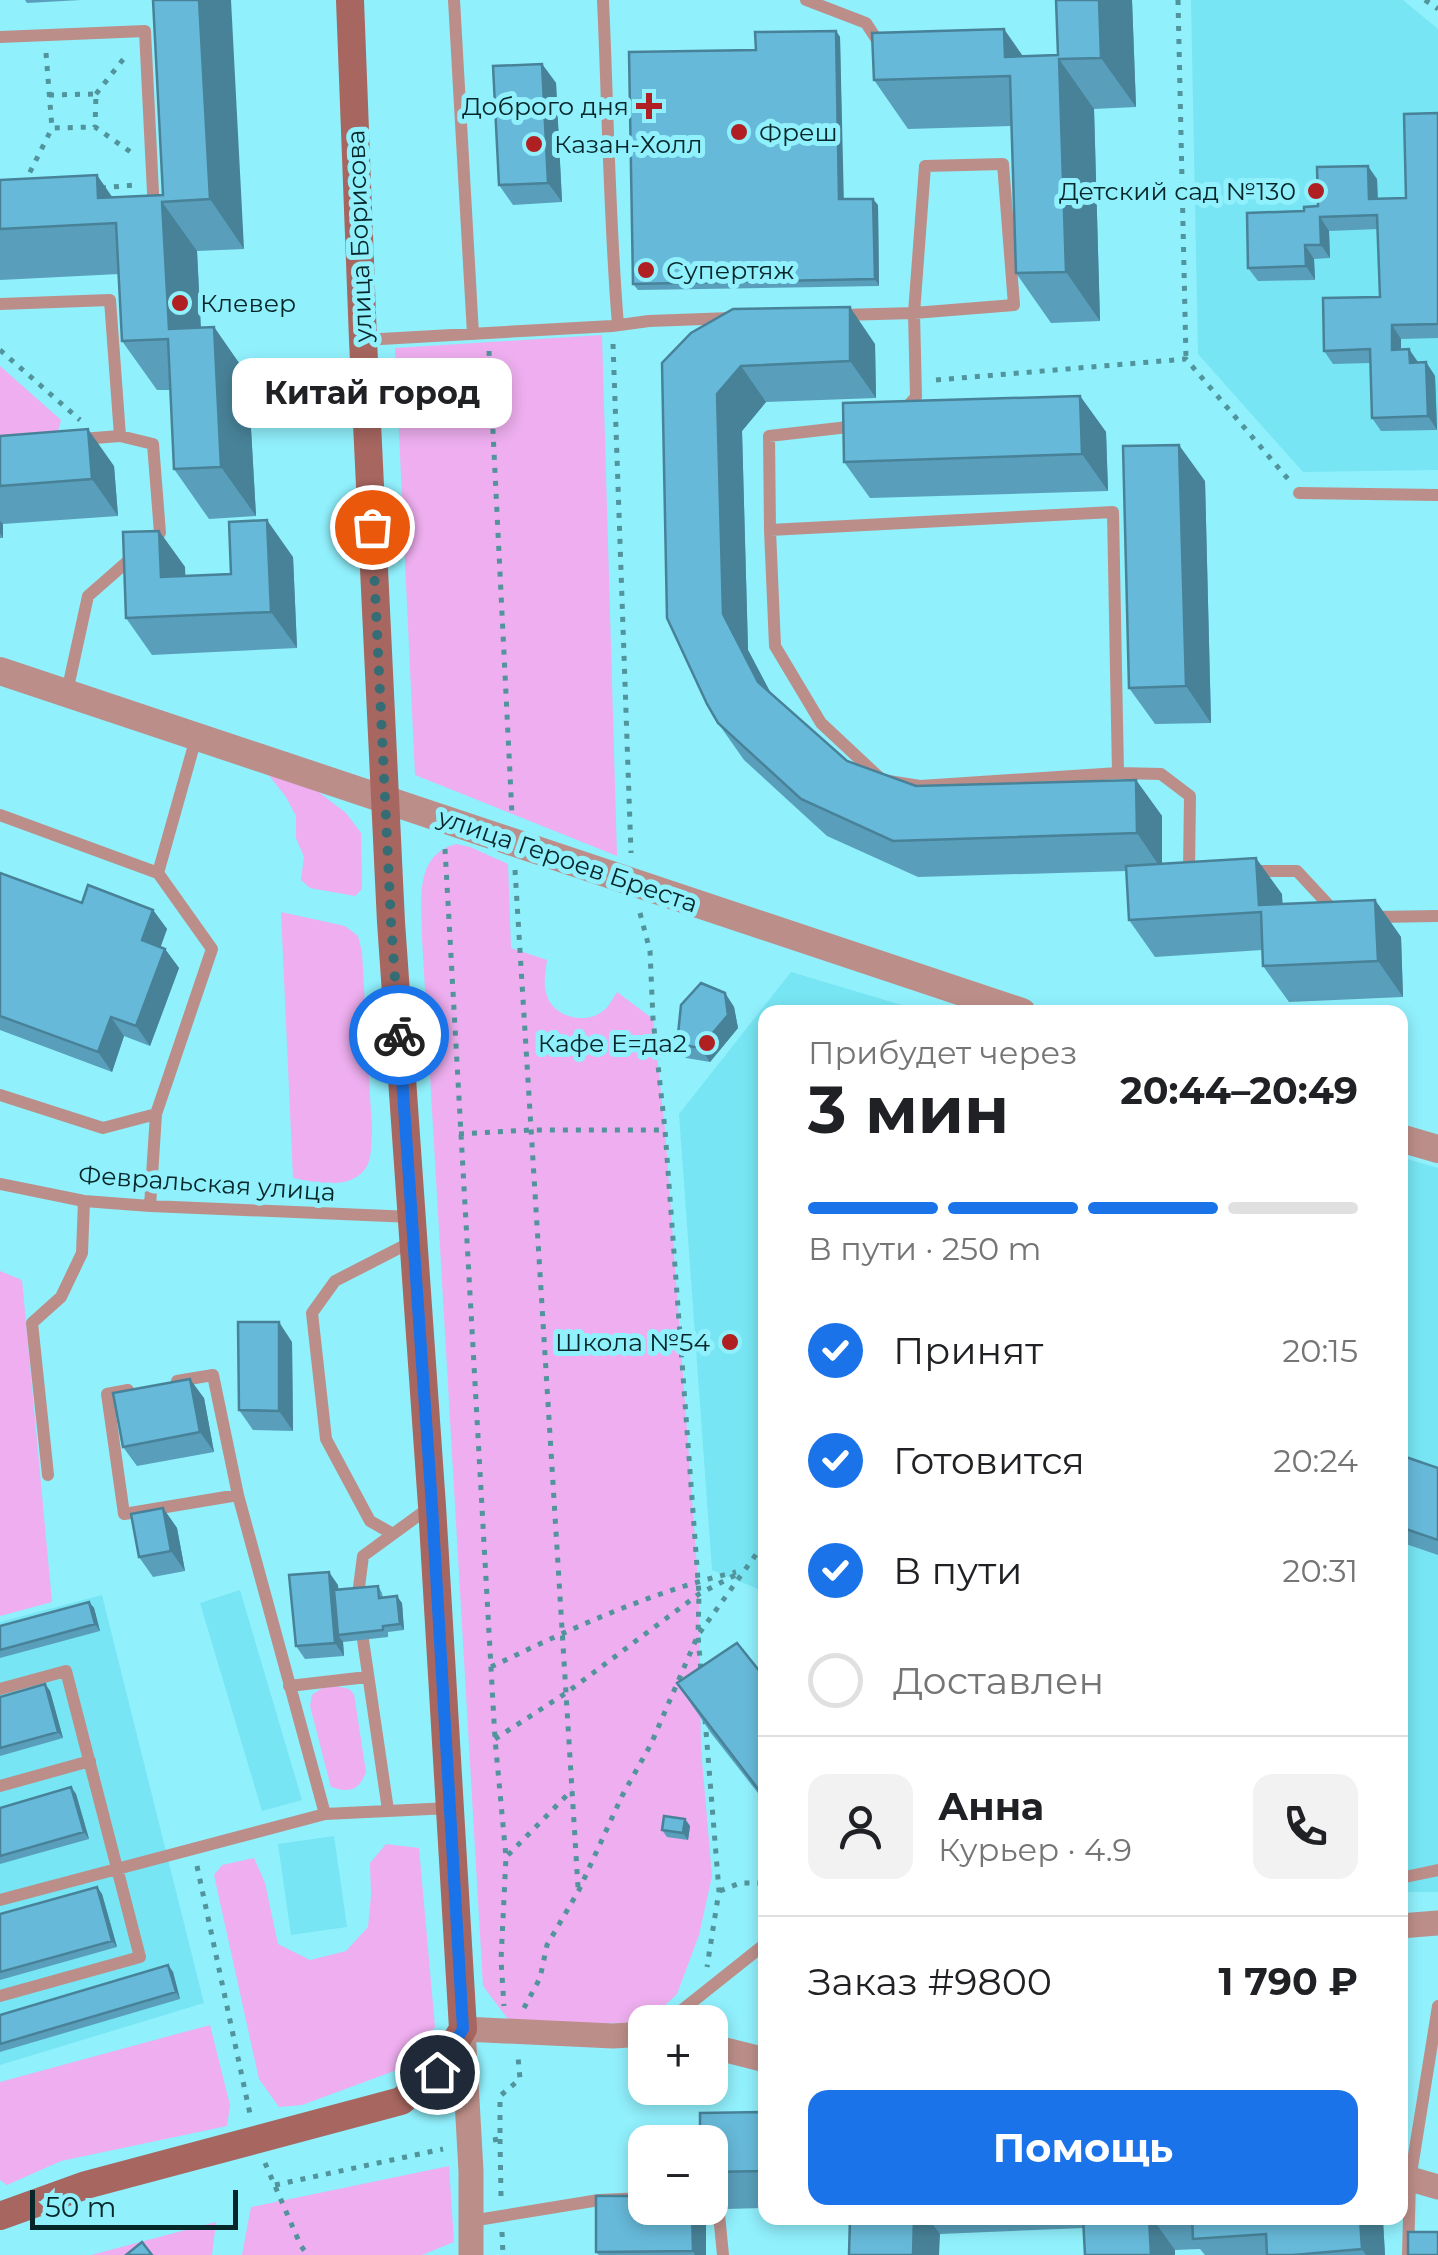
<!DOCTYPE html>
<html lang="ru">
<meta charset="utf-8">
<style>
:root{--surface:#fff;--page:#f2f2f2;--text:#202124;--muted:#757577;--line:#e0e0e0;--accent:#1a73e8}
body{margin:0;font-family:Montserrat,sans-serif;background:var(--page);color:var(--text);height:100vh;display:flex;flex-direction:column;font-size:38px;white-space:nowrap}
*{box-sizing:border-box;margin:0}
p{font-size:32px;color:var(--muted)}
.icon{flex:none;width:55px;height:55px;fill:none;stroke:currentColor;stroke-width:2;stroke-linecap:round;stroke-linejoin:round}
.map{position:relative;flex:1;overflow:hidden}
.sheet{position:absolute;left:758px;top:1005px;width:650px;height:1220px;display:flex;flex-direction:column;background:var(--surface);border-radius:20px;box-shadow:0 5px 15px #0003}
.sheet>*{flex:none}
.controls{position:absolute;left:628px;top:2005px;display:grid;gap:20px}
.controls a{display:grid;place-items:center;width:100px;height:100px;border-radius:20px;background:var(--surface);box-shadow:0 5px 15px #0003;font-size:50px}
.scale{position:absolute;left:30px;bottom:25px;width:208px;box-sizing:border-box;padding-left:10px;border:5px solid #06272a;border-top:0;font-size:28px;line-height:35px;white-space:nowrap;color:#06272a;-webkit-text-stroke:8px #90f0fc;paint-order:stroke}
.pin{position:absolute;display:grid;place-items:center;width:85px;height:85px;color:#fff;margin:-42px;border:5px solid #fff;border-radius:50%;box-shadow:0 2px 10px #0007}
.courier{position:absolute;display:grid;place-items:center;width:100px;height:100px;margin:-50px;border:8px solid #1a73e8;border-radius:50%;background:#fff;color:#222;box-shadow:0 2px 12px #0007}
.bubble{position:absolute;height:70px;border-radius:20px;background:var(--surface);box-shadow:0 5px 15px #0003;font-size:32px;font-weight:700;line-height:70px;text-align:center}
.head em{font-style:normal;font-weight:700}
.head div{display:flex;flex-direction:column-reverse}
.head{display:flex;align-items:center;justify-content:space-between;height:170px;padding:0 50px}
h1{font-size:65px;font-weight:700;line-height:75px}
.bar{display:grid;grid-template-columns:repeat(4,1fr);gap:15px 10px;align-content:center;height:120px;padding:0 50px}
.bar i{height:12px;border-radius:8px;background:var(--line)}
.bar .on{background:var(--accent)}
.bar p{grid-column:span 4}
.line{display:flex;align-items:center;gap:25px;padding:0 50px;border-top:2px solid var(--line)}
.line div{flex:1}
.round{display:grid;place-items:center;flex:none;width:105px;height:105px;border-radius:20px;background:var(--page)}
ol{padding:0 50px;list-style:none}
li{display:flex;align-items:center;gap:30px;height:110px}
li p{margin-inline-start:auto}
li .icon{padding:10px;border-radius:50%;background:var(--accent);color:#fff;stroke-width:4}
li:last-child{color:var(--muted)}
li i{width:55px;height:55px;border:5px solid var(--line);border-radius:50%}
.button{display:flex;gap:20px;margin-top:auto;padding:20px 50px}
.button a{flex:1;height:115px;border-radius:20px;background:var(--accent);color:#fff;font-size:40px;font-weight:700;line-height:115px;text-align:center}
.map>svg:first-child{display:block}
</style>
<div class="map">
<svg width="1438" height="2255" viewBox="0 0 1438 2255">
<rect width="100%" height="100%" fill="#90f0fc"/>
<path fill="#77e5f3" d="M1191 0H1403L1438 29V470L1303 472 1198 354Z
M791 972 925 1012H765V1592L712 1570 679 1114Z
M1400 1157 1438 1168V1892H1400Z
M240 1590 302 1800 262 1811 200 1603Z
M102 1595 204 2003 0 2065V1622Z
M334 1836 347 1927 291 1935 278 1844Z"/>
<path fill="#eeaeef" d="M602 335 617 856 415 775 395 348Z
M0 366 61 420 58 431 0 436Z
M268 774 308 784 346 813 361 833 362 889 355 896 310 888 301 880 304 857 296 838V816L286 797Z
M456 844 470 847 508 864 511 948 547 960C546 970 543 982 546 992 550 1016 585 1026 603 1011 609 1007 613 998 617 992L653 1019 665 1130 699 1594 701 1749 712 1876 699 1935 677 1994 647 2022 514 2027 483 1986 422 938C422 903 413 855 456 844Z
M281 912 345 926 358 936 362 952 372 1131C371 1141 372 1154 368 1164 355 1191 317 1183 293 1178Z
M0 1271 22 1280 52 1602 0 1616Z
M336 1686 349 1689 354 1694 366 1772C359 1791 349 1793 331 1787L310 1706 312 1695 322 1688Z
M386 1844 419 1848 435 2027 405 2067 302 2105 279 2107 259 2079 214 1875 222 1865 254 1858 265 1883 278 1944 310 1960 346 1951 368 1927 371 1895 370 1863Z
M210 2025 230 2105 227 2126 61 2161 7 2185 0 2180V2082Z
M449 2166 454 2242 422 2255H242L251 2207Z
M216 2222 212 2255H91Z"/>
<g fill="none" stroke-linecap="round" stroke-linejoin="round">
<path stroke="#51949c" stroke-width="5" stroke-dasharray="5 8" stroke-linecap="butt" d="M1178 0 1186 359
M1425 0 1438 9
M46 53 52 128 95 127 132 153
M96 94 125 57
M49 95 96 94 95 127
M24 184 52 128
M101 188 135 185
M613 344 631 853
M0 350 80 420
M489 351 512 815
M936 380 1186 359 1288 479
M445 849 495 1739 506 1857 501 1960 504 2006
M515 870 578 1887
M640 913 650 951 653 1019 665 1130 699 1594 698 1635 701 1673
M459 1134 531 1130H665
M491 1667C570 1629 650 1592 736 1572
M705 1719 719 1891 707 1967
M495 1739 566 1693 699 1594 741 1572
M508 1855 572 1790
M197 1866 250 2114
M720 1891 740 1883H765
M524 2008 540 1978 547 1945 579 1890 622 1796 651 1744 698 1635 765 1542
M500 2139 501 2196
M493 2140 500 2139V2096L520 2079 518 2057
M265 2163 301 2246 308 2255
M275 2185 443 2149
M502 2232 503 2255"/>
<path stroke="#bc8e89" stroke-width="12" d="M454 0 473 334
M603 0C608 108 609 217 618 325
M806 0 866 23 881 46
M0 37 145 31 154 213
M1003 164 1014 305 914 313 925 166Z
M0 304 110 300 120 436
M841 315 914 313 916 397 904 410
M363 340 612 326 649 321 731 318
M1299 493 1438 495
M1113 512 1118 773 920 786 882 780 821 723 775 646 770 530Z
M770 530 769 436 857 426
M67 692 88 596 160 533 153 444 120 436 81 439
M1118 773 1161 774 1190 796 1189 870H1194
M0 815 158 873 212 949 156 1114 103 1128 0 1095
M1249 871H1297L1336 913
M158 873 196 738
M1374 917 1438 916
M0 1184 84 1201 150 1206 412 1217
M150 1206 156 1114
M177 1381 213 1375 238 1495
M128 1390 107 1394 124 1514 238 1495 325 1814 450 1808
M48 1475 32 1323 61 1297 82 1253 84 1201
M393 1534 370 1521 326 1439 312 1313 335 1281 413 1241
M358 1595 363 1556 430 1507
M363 1640 388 1810
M289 1686 367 1677
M0 1689 66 1671 140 1957 0 1996
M0 1786 90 1761
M1400 1878 1438 1870
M0 1900 325 1814
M667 2022 765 1944
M710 2194H717L723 2255
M471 2221 599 2200 645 2198
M1408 2255 1410 2180 1438 2006"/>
<path stroke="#bc8e89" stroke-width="25" d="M1400 1926 1438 1923
M710 2046 765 2060
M1400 2176 1438 2187
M471 2255V2171L463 2029 613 2036 645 2034"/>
<path stroke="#bc8e89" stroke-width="28" d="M0 671 1022 1012
M1400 1138 1438 1149"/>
<path stroke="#a76660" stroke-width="28" d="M0 2216 86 2185 401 2101 437 2072 463 2029 432 1506 391 922 363 340 350 0"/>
</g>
<path fill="#599fbb" d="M25 0H81L27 3Z
M153 0 244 249 197 251 201 327H214L248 376 256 516 209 519 174 469 170 390H157L122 341 119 274 0 280V180L112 198 163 195Z
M1132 0 1136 107 1094 109 1100 321 1051 323 1016 273 1012 126 908 129 874 80 1023 56 1058 55Z
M836 31 840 37 843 199 878 205 879 286 638 290 633 284 756 50Z
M542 64 556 83 562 202 513 205 499 185Z
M1438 113V338L1401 339V349L1418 363 1426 362 1435 376 1437 430 1381 431 1372 418 1370 363 1333 364 1324 351 1380 297 1378 229 1329 231 1330 258 1314 259 1315 280 1258 281 1248 268 1304 211 1377 179 1378 199 1406 198Z
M875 344 876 398 766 402 742 431 748 650 770 692 847 761 916 786 1136 780 1162 816V864L1282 894V904L1375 900 1401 937 1403 997 1289 1002 1263 966 1262 950 1155 957 1129 920 1126 871 918 877 827 836 744 760 718 723 662 363Z
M1080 396 1106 432 1108 491 870 498 844 462Z
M0 436 114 466 118 516 3 524V538H0Z
M1205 481 1211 723 1155 724 1129 688Z
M159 531 185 567V576L231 574 293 557 297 648 152 655 126 618Z
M0 873 82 903 153 910 167 929 160 947 165 949 179 968 150 1046 124 1036 112 1072 0 1030Z
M725 993 734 1007 738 1028 710 1062 686 1058 677 1044Z
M292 1342 293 1431 253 1430 239 1410Z
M204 1398 214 1452 137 1466 123 1447Z
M1400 1455 1438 1468V1555L1400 1542Z
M163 1508 177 1528 185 1571 153 1577 139 1557Z
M338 1585V1590L378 1586 382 1593 383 1598 402 1603 404 1630 388 1632V1637L343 1642 344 1656 305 1659 296 1646Z
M89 1602 94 1608 100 1631 0 1658V1626Z
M765 1678V1802L711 1733 677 1683Z
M45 1684 50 1691 63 1738 0 1756V1697Z
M71 1787 76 1794 89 1839 0 1864V1808Z
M685 1819 690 1826 688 1840 667 1837 662 1830Z
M97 1887 102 1894 117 1947 0 1980V1914Z
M168 1965 173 1972 180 1999 0 2052V2015Z
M765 2112V2208L726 2209 710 2186V2142Z
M706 2215V2255H599L596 2252Z
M850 2218H1380L1383 2221 1385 2255H1205L1200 2249 1175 2250V2255H1085L1084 2228 940 2234Z"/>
<path fill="#488298" d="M199 0H231L244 249 210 199Z
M1099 0H1132L1136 107 1101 58Z
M1004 29 1039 79 1005 57Z
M836 31 840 37 844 206 839 199Z
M1059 59 1094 109 1100 321 1066 272Z
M542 64 556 83 562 202 548 183Z
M1368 166 1377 179 1378 213 1369 199Z
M97 175 131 224 98 198Z
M873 199 878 205 879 286 875 279Z
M162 202 197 251 203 378 169 329Z
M1320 217 1329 231 1330 258 1321 245Z
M1305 245 1314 259 1315 280 1306 266Z
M850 307 875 344 876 398 850 361Z
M1392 325 1401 339V363L1392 350Z
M214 327 248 376 256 516 221 467Z
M1409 349 1418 362 1410 363Z
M1426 362 1435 376 1437 430 1428 416Z
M741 366 766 402 742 431 748 650 784 718 758 682 723 614 717 394Z
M1080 396 1106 432 1108 491 1082 454Z
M88 429 114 466 118 516 92 479Z
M1179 445 1205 481 1211 723 1186 686Z
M267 520 293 557 297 648 271 612Z
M0 521 3 524V538L0 533Z
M159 531 185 567 187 614 161 577Z
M1136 780 1162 816V870L1137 833Z
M1256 858 1282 894 1285 942 1259 905Z
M1375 900 1401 937 1403 997 1378 961Z
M153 910 167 929 156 960 142 940Z
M165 949 179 968 150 1046 136 1026Z
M725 993 734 1007 738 1028 710 1062 700 1048Z
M111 1017 124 1036 112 1072 98 1052Z
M279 1322 292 1342 293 1431 279 1411Z
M190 1379 204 1398 214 1452 200 1432Z
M163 1508 177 1528 185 1571 171 1551Z
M329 1572 338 1585 342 1634 338 1635 343 1642 344 1656 335 1643Z
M397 1596 402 1603 404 1630 400 1624Z
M89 1602 94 1608 100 1631 95 1624Z
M45 1684 50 1691 63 1738 58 1732Z
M71 1787 76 1794 89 1839 84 1832Z
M685 1819 690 1826 688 1840 683 1833Z
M97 1887 102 1894 117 1947 112 1941Z
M168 1965 173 1972 180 1999 176 1992Z
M692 2208H701L706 2215V2255H695L693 2251Z
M914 2218H928L940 2234 939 2255H913Z
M1149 2218H1152L1175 2250V2255H1151Z
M1360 2218H1380L1383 2221 1385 2255H1366L1362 2249Z"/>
<path fill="#67b9d9" stroke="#488298" stroke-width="2.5" d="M153 0H199L210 199 162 202 169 329 214 327 221 467 174 469 168 339 122 341 116 223 0 229V180L97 175 98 198 163 195Z
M1056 0H1099L1101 58 1059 59 1066 272 1016 273 1010 76 874 80 872 33 1004 29 1005 57 1058 55Z
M836 31 839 199H873L875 279 633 284 629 52 756 50 755 32Z
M542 64 548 183 499 185 493 66Z
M1438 113V324L1392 325V350L1409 349 1410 363 1426 362 1428 416 1372 418 1370 349 1324 351 1323 298 1380 297 1377 215 1320 217 1321 245H1305L1306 266 1248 268 1247 213 1304 211V207L1318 206 1317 167 1368 166 1369 199 1406 198 1404 114Z
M850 307V361L741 366 717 394 723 614 758 682 847 761 916 786 1136 780 1137 833 893 841 801 799 718 723 707 704 667 618 662 363 691 333 733 309Z
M1080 396 1082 454 844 462 843 403Z
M88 429 92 479 0 486V436Z
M1179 445 1186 686 1129 688 1123 446Z
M267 520 271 612 126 618 123 532 159 531 161 577 231 574 229 522Z
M1256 858 1259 905 1375 900 1378 961 1263 966 1261 912 1129 920 1126 866Z
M0 873 82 903 88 885 153 910 142 940 165 949 136 1026 111 1017 98 1052 0 1016Z
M701 983 725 993 728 1015 700 1048 677 1044 681 1005Z
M238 1322H279V1411L239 1410Z
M190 1379 200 1432 123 1447 113 1393Z
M1400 1455 1438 1468V1540L1400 1527Z
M163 1508 171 1551 139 1557 131 1514Z
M329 1572 335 1643 296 1646 289 1575Z
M378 1586 379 1598 397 1596 400 1624 383 1626V1630L338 1635 334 1590Z
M89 1602 95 1624 0 1650V1626Z
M737 1643 765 1678V1798L677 1683Z
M45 1684 58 1732 0 1748V1697Z
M71 1787 84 1832 0 1856V1808Z
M664 1816 685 1819 683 1833 662 1830Z
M97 1887 112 1941 0 1972V1914Z
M168 1965 176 1992 0 2044V2015Z
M765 2112V2171L710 2172V2142H700V2113Z
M596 2196H645V2208H692L693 2251 596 2252Z
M850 2218H914L913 2255H849Z
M1083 2218H1149L1151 2255H1085Z
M1192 2218H1360L1362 2249 1293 2255H1267L1266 2234 1193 2239Z
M1408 2232H1438V2255H1408Z
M142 2242 152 2255H126Z"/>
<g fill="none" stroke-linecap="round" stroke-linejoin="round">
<path stroke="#366d74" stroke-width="10" stroke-dasharray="0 18" d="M372 527 391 922 399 1035"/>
<path stroke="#1a73e8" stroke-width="12" d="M399 1035 432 1506 463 2029 437 2072"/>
</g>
<g fill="#b01f21" stroke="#90f0fc" stroke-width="4">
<path d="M644 91h10v10h10v10h-10v10h-10v-10h-10v-10h10z"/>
<circle cx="739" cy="132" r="10"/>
<circle cx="534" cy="144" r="10"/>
<circle cx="1316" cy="191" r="10"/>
<circle cx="646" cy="270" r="10"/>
<circle cx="180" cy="303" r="10"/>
<circle cx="707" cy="1043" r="10"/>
<circle cx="730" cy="1342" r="10"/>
</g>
<g text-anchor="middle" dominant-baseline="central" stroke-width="10" stroke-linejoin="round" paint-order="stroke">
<g font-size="25" fill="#06272a" stroke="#90f0fc" text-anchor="end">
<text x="629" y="106">Доброго дня</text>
<text x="759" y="132" text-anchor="start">Фреш</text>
<text x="554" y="144" text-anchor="start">Казан-Холл</text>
<text x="1296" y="191">Детский сад №130</text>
<text x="666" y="270" text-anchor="start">Супертяж</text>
<text x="200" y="303" text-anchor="start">Клевер</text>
<text x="687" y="1043">Кафе Е=да2</text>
<text x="710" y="1342">Школа №54</text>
</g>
<g font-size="25" fill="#06272a" stroke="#90f0fc">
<text transform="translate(359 236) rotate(-92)">улица Борисова</text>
<text transform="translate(568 860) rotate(19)">улица Героев Бреста</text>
<text transform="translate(207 1183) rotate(4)">Февральская улица</text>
</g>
</g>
</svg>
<div class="controls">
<a>+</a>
<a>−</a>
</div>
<div class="scale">50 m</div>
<div class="pin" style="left:372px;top:527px;background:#ea580c"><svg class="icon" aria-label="bag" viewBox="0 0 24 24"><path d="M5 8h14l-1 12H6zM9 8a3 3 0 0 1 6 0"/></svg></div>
<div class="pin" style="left:437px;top:2072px;background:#1f2937"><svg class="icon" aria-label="home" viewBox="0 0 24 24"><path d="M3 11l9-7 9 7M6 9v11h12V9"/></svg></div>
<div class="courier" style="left:399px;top:1035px"><svg class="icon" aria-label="bike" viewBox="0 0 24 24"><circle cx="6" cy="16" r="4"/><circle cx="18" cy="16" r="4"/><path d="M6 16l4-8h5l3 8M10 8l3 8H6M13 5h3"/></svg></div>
<div class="bubble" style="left:232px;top:358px;width:280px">Китай город</div>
<section class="sheet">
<div class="head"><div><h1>3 мин</h1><p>Прибудет через</p></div><em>20:44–20:49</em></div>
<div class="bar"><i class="on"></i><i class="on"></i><i class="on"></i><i></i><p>В пути · 250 m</p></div>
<ol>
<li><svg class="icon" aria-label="check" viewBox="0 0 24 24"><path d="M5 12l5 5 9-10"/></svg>Принят<p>20:15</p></li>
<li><svg class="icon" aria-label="check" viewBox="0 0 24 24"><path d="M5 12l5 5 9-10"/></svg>Готовится<p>20:24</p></li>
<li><svg class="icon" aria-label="check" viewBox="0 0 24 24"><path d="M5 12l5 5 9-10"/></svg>В пути<p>20:31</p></li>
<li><i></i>Доставлен</li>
</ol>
<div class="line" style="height:180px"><a class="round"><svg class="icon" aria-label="person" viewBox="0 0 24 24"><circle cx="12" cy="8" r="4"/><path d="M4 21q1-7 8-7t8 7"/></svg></a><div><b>Анна</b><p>Курьер · 4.9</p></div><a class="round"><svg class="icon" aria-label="phone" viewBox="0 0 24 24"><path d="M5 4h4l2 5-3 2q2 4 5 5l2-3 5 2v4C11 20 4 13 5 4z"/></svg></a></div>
<div class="line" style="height:130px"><div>Заказ #9800</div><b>1 790 ₽</b></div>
<div class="button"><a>Помощь</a></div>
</section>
</div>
